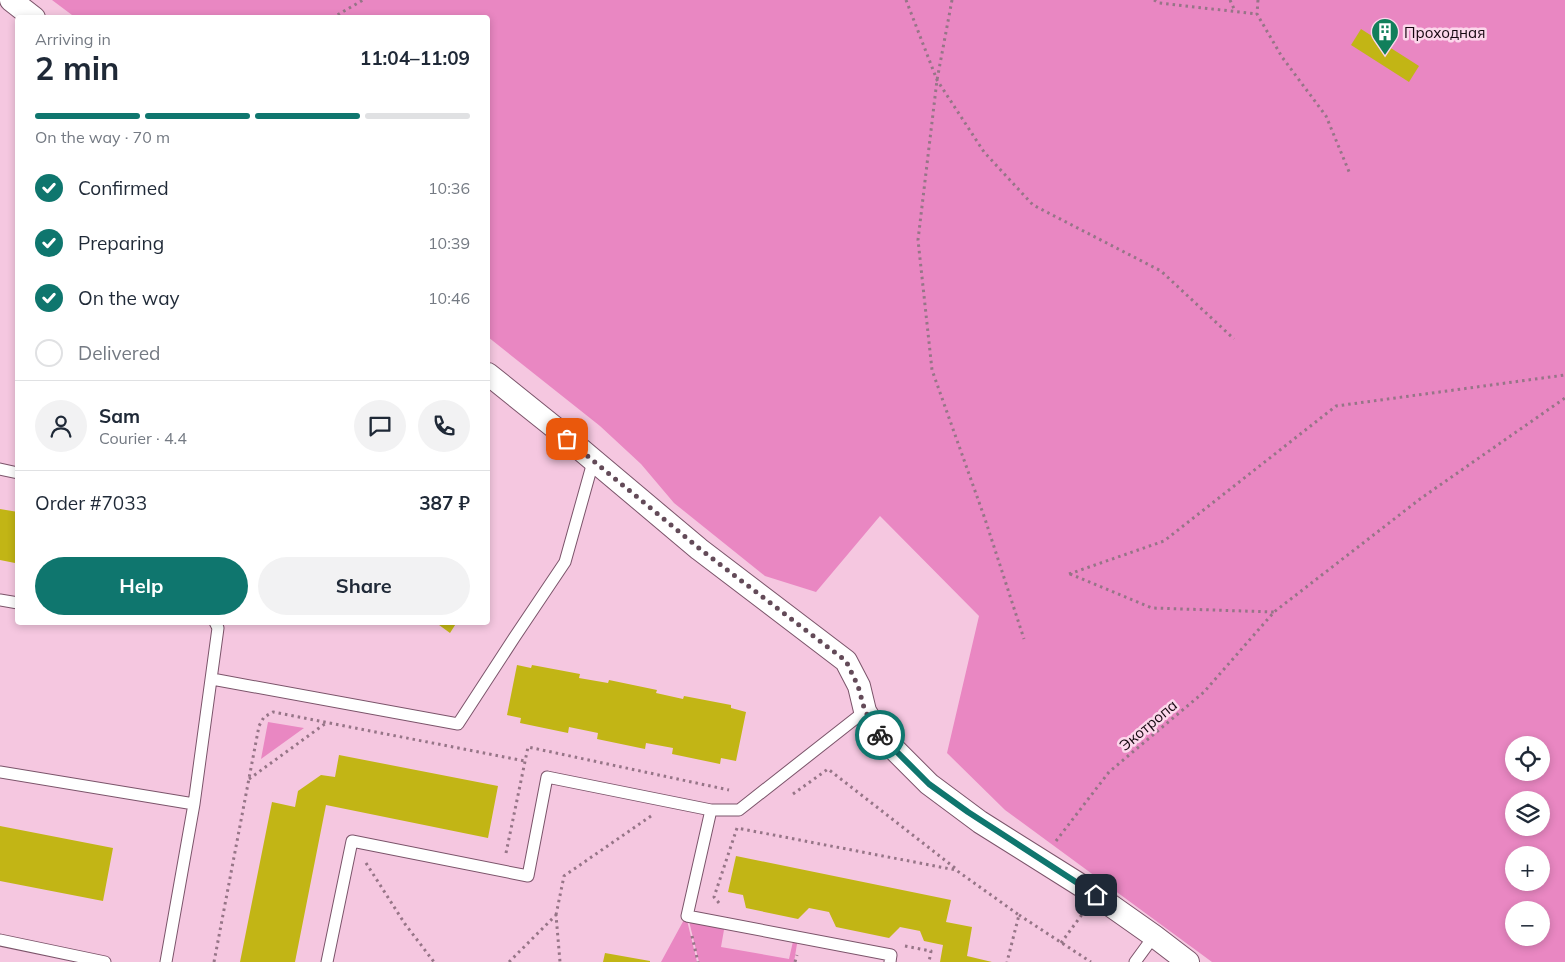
<!DOCTYPE html>
<meta charset="utf-8">
<style>
:root{--surface:#fff;--page:#f2f2f3;--text:#1f2937;--muted:#747a83;--line:#e0e1e3;--accent:#0f766e}
body{margin:0;font-family:Mulish,sans-serif;background:var(--page);color:var(--text);height:100vh;display:flex;flex-direction:column;font-size:19px;white-space:nowrap}
*{box-sizing:border-box;margin:0}
p{font-size:16px;color:var(--muted)}
.icon{flex:none;width:28px;height:28px;fill:none;stroke:currentColor;stroke-width:2;stroke-linecap:round;stroke-linejoin:round}
.map{position:relative;flex:1;overflow:hidden}
.details{position:absolute;left:15px;top:15px;width:475px;height:610px;display:flex;flex-direction:column;background:var(--surface);border-radius:5px;box-shadow:0 2px 8px #0003}
.details>*{flex:none}
.buttons{position:absolute;left:1505px;top:736px;display:grid;gap:10px}
.buttons a{display:grid;place-items:center;width:45px;height:45px;border-radius:50%;background:var(--surface);box-shadow:0 2px 8px #0003;font-size:25px}
.pin{position:absolute;display:grid;place-items:center;width:42px;height:42px;color:#fff;margin:-21px;border-radius:10px;box-shadow:0 2px 8px #0006}
.courier{position:absolute;display:grid;place-items:center;width:50px;height:50px;margin:-25px;border:4px solid #0f766e;border-radius:50%;background:#fff;color:#222;box-shadow:0 1px 6px #0007}
.head em{font-style:normal;font-weight:700}
.head div{display:flex;flex-direction:column-reverse}
.head{display:flex;align-items:center;justify-content:space-between;height:85px;padding:0 20px}
h1{font-size:32px;font-weight:700;line-height:38px}
.bar{display:grid;grid-template-columns:repeat(4,1fr);gap:8px 5px;align-content:center;height:60px;padding:0 20px}
.bar i{height:6px;border-radius:4px;background:var(--line)}
.bar .on{background:var(--accent)}
.bar p{grid-column:span 4}
.line{display:flex;align-items:center;gap:12px;padding:0 20px;border-top:1px solid var(--line)}
.line div{flex:1}
.round{display:grid;place-items:center;flex:none;width:52px;height:52px;border-radius:26px;background:var(--page)}
ol{padding:0 20px;list-style:none}
li{display:flex;align-items:center;gap:15px;height:55px}
li p{margin-inline-start:auto}
li .icon{padding:5px;border-radius:50%;background:var(--accent);color:#fff;stroke-width:4}
li:last-child{color:var(--muted)}
li i{width:28px;height:28px;border:2px solid var(--line);border-radius:50%}
.cta{display:flex;gap:10px;margin-top:auto;padding:10px 20px}
.cta a{flex:1;height:58px;border-radius:30px;background:var(--accent);color:#fff;font-size:20px;font-weight:700;line-height:58px;text-align:center}
.cta a+a{background:var(--page);color:var(--text)}
.map>svg:first-child{display:block}
</style>
<div class="map">
<svg width="1565" height="962" viewBox="0 0 1565 962">
<rect width="100%" height="100%" fill="#f5c7e0"/>
<path fill="#e987c2" fill-rule="evenodd" d="M52 0H1565V962H1212L1005 810 947 753 979 616 880 516 816 592 765 576 674 503 641 464 600 426 488 337V18H76ZM1514 745H1541V772H1514ZM1514 800H1541V828H1514ZM1514 855H1541V882H1514ZM1514 910H1541V938H1514Z
M268 722 304 728 261 759Z
M686 916 697 962H661Z
M688 917 725 924 721 947 789 959 794 937 798 938 794 962H699Z"/>
<path fill="#c2b515" d="M1361 29 1419 66 1409 82 1351 45Z
M0 509 18 512V549L15 563 0 560Z
M435 622H457L450 633Z
M517 665 531 668 532 665 580 674 579 678 608 683 609 680 657 690 656 693 683 699 684 696 731 705V708L746 712 736 761 721 758 720 764 672 754 673 748 646 743 645 749 597 739 598 733 569 727 568 733 520 723 521 718 507 715Z
M339 755 498 786 488 838 326 805 295 962H240L272 802 295 807 298 791 321 775 335 777Z
M0 826 113 848 103 901 0 881Z
M736 856 951 900 946 922 972 927 967 956 992 962H940L943 945 924 941 920 931 900 927 889 938 836 927 829 912 809 908 798 919 746 908 743 895 728 892Z
M605 953 650 961V962H603Z"/>
<g fill="none" stroke-linecap="round" stroke-linejoin="round">
<defs>
<path id="lane" d="M0 469 18 473
M0 600 18 603
M212 679 458 724 514 638 565 562 593 462
M0 772 194 804
M711 810 687 916 891 955 890 962
M0 940 105 962
M166 962 194 804 218 628 215 622
M327 962 352 841 528 876 547 777 711 810H739L865 711
M1135 962 1154 936"/>
<path id="street" d="M11 0 34 18
M488 374 554 427 699 549 846 661 859 686 865 711 878 733 929 784 980 822 1093 893 1154 936 1188 962"/>
</defs>
<use href="#lane" stroke="#7b546a" stroke-width="13"/>
<use href="#street" stroke="#7b546a" stroke-width="24"/>
<path stroke="#967587" stroke-width="3" stroke-dasharray="2.5 4" stroke-linecap="butt" d="M906 0 937 80 984 152 1033 205 1161 271 1234 339
M952 0 937 80 918 240 932 370 985 519 1024 639
M1154 0 1159 3 1257 14
M1230 0 1235 11
M1258 0 1257 14 1282 57 1326 116 1350 174
M332 18 363 0
M1069 574 1164 541 1336 406 1565 375
M1070 574 1152 608 1274 612
M249 779 326 723
M793 794 828 769 955 868
M1056 841 1109 772 1204 692 1274 612 1420 499 1565 398
M506 853 528 747 729 790
M366 863 405 924 434 962
M719 903 714 897 737 828 956 870 1019 915 1007 962
M556 915 564 876 651 816
M1019 915 1091 962
M692 936 698 962
M1061 943 1083 913
M905 946 931 951 929 962
M214 962 259 726 264 717 273 712 525 761
M509 962 556 915 560 962
M795 962 797 955"/>
<use href="#lane" stroke="#fff" stroke-width="11"/>
<use href="#street" stroke="#fff" stroke-width="22"/>
</g>
<g fill="none" stroke-linecap="round" stroke-linejoin="round">
<path stroke="#634a58" stroke-width="5" stroke-dasharray="0 9" d="M567 439 700 549 846 661 858 686 865 711 880 735"/>
<path stroke="#0f766e" stroke-width="6" d="M880 735 929 784 968 812 1096 895"/>
</g>
<defs>
<symbol id="building-pin" viewBox="-11 -11 22 30"><path d="M0 17L-7.5 6A9.5 9.5 0 1 1 7.5 6Z" fill="#117f5b" stroke="#fcd7eb"/><path d="M-4-6H4V6H1V3H-1V6H-4ZM-2.5-4.3h1.7v1.8h-1.7ZM.8-4.3h1.7v1.8H.8ZM-2.5-1h1.7V.8h-1.7ZM.8-1h1.7V.8H.8Z" fill="#fff"/></symbol>
</defs>
<g fill-rule="evenodd">
<use href="#building-pin" x="1369" y="16" width="32" height="43"/>
</g>
<g text-anchor="middle" dominant-baseline="central" stroke-width="5" stroke-linejoin="round" paint-order="stroke">
<g font-size="15" fill="#15070f" stroke="#fcd7eb" text-anchor="start">
<text x="1404" y="32">Проходная</text>
</g>
<g font-size="15" fill="#15070f" stroke="#fcd7eb">
<text transform="translate(1148 725) rotate(-40)">Экотропа</text>
</g>
</g>
</svg>
<div class="buttons">
<a><svg class="icon" aria-label="locate" viewBox="0 0 24 24"><circle cx="12" cy="12" r="6"/><path d="M12 2v4M12 18v4M2 12h4M18 12h4"/></svg></a>
<a><svg class="icon" aria-label="layers" viewBox="0 0 24 24"><path d="M12 4l9 5-9 5-9-5zM3 14l9 5 9-5"/></svg></a>
<a>+</a>
<a>−</a>
</div>
<div class="pin" style="left:567px;top:439px;background:#ea580c"><svg class="icon" aria-label="bag" viewBox="0 0 24 24"><path d="M5 8h14l-1 12H6zM9 8a3 3 0 0 1 6 0"/></svg></div>
<div class="pin" style="left:1096px;top:895px;background:#1f2937"><svg class="icon" aria-label="home" viewBox="0 0 24 24"><path d="M3 11l9-7 9 7M6 9v11h12V9"/></svg></div>
<div class="courier" style="left:880px;top:735px"><svg class="icon" aria-label="bike" viewBox="0 0 24 24"><circle cx="6" cy="16" r="4"/><circle cx="18" cy="16" r="4"/><path d="M6 16l4-8h5l3 8M10 8l3 8H6M13 5h3"/></svg></div>
<section class="details">
<div class="head"><div><h1>2 min</h1><p>Arriving in</p></div><em>11:04–11:09</em></div>
<div class="bar"><i class="on"></i><i class="on"></i><i class="on"></i><i></i><p>On the way · 70 m</p></div>
<ol>
<li><svg class="icon" aria-label="check" viewBox="0 0 24 24"><path d="M5 12l5 5 9-10"/></svg>Confirmed<p>10:36</p></li>
<li><svg class="icon" aria-label="check" viewBox="0 0 24 24"><path d="M5 12l5 5 9-10"/></svg>Preparing<p>10:39</p></li>
<li><svg class="icon" aria-label="check" viewBox="0 0 24 24"><path d="M5 12l5 5 9-10"/></svg>On the way<p>10:46</p></li>
<li><i></i>Delivered</li>
</ol>
<div class="line" style="height:90px"><a class="round"><svg class="icon" aria-label="person" viewBox="0 0 24 24"><circle cx="12" cy="8" r="4"/><path d="M4 21q1-7 8-7t8 7"/></svg></a><div><b>Sam</b><p>Courier · 4.4</p></div><a class="round"><svg class="icon" aria-label="chat" viewBox="0 0 24 24"><path d="M4 5h16v11H9l-5 4z"/></svg></a><a class="round"><svg class="icon" aria-label="phone" viewBox="0 0 24 24"><path d="M5 4h4l2 5-3 2q2 4 5 5l2-3 5 2v4C11 20 4 13 5 4z"/></svg></a></div>
<div class="line" style="height:65px"><div>Order #7033</div><b>387 ₽</b></div>
<div class="cta"><a>Help</a><a>Share</a></div>
</section>
</div>
